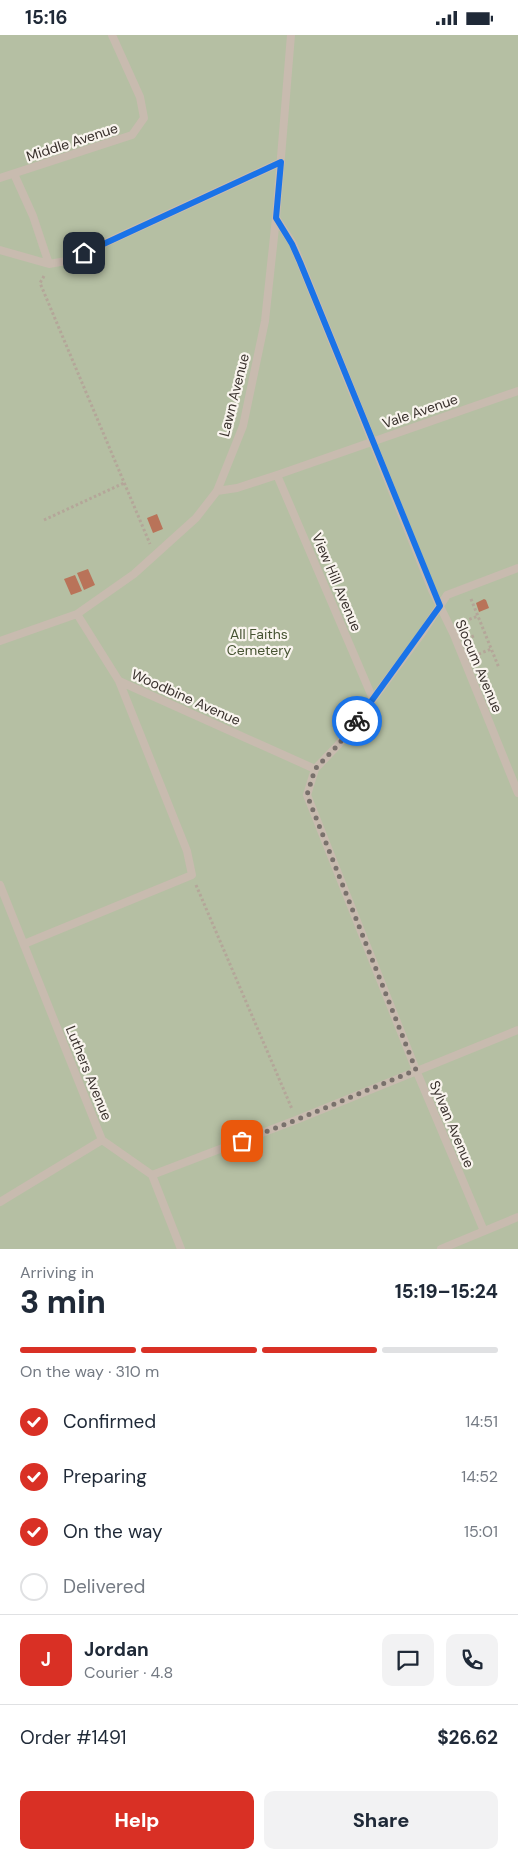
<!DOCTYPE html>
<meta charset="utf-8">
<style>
:root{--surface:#fff;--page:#f2f2f3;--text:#1f2937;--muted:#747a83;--line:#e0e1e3;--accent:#d93025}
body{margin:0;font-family:"DM Sans",sans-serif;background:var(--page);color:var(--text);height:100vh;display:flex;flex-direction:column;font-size:19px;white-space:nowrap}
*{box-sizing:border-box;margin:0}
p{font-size:16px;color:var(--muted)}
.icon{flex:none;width:28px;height:28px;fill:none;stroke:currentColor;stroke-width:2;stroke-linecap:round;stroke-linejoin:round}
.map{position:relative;height:1214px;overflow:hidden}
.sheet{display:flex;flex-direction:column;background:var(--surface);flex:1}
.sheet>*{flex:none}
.pin{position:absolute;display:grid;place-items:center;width:42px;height:42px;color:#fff;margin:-21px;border-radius:10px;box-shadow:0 2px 8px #0006}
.courier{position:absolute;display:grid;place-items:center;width:50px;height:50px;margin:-25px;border:4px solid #1a73e8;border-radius:50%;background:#fff;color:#222;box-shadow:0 1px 6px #0007}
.head em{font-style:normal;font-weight:800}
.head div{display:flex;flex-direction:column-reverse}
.head{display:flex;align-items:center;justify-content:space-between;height:85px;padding:0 20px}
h1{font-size:32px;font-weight:800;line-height:38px}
.bar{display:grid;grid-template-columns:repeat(4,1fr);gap:8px 5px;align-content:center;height:60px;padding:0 20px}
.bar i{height:6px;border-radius:4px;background:var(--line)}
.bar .on{background:var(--accent)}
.bar p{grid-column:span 4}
.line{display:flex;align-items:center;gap:12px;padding:0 20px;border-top:1px solid var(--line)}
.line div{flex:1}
.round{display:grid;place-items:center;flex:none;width:52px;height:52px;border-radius:10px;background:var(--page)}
ol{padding:0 20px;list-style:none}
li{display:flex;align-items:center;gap:15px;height:55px}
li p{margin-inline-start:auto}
li .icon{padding:5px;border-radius:50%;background:var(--accent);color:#fff;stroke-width:4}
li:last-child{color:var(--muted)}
li i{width:28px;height:28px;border:2px solid var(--line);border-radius:50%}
.button{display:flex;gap:10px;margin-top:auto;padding:10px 20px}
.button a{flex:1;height:58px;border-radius:10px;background:var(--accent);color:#fff;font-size:20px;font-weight:800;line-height:58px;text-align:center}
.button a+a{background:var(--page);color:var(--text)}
.status{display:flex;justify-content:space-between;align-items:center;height:35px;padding:0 25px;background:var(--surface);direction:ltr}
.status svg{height:14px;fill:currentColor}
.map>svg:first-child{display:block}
</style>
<div class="status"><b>15:16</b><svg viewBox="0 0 49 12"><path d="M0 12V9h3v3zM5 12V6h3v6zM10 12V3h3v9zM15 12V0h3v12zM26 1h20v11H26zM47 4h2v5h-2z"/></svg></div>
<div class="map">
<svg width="518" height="1214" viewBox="0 0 518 1214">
<rect width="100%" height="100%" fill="#f1ebe2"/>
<path fill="#b5bfa3" d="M0 0H518V1214H0Z"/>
<path fill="#b97359" d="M157 479 163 494 153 498 147 483Z
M88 534 95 550 84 555 77 538Z
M75 540 82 556 71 560 64 544Z
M484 564 486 565 489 573 479 577 476 568Z"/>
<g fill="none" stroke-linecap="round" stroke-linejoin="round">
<path stroke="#b4a699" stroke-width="3" stroke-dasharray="2.5 2.5" stroke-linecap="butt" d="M44 241 40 248 150 509
M44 485 124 448
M471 564 499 633
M460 588 478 581
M467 604 476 600
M474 621 491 614
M196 850 292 1074"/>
<path stroke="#c8bbaf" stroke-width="8" d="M14 139 33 181 49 229
M0 143 132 100 144 83 140 62 112 0
M276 183 293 209 432 555 454 600 518 758
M0 215 49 229 66 226 281 127
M277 440 373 664
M217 456 237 453 277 440 518 356
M77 579 119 646 315 734
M0 606 77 579 134 539 196 483 217 456 243 391 265 286 276 183 291 0
M0 850 102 1105 152 1140 181 1214
M24 909 192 840 187 816 119 646
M152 1140 296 1085 518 995
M0 1167 102 1105
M484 1196 416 1035 307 760 315 734 338 710 373 664 422 598 447 560 518 533
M441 1214 518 1182"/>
</g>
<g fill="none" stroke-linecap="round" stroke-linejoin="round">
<path stroke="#79716c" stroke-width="5" stroke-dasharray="0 9" d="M242 1106 296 1085 416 1035 307 760 315 734 338 710 357 686"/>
<path stroke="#1a73e8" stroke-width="6" d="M84 218 281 127 276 183 292 209 300 227 440 571 357 686"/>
</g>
<g text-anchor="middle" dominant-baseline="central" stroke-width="4.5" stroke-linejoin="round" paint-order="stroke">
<g font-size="14" fill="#38302c" stroke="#f9f4ee">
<text transform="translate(72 107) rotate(-18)">Middle Avenue</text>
<text transform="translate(234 360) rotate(-76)">Lawn Avenue</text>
<text transform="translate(420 376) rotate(-19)">Vale Avenue</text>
<text transform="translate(337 547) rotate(67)">View Hill Avenue</text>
<text transform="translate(479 631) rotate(67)">Slocum Avenue</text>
<text transform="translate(186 662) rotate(24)">Woodbine Avenue</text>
<text transform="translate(89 1038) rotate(68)">Luthers Avenue</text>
<text transform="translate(452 1089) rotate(67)">Sylvan Avenue</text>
</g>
<g font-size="14" fill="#475433" stroke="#f9f4ee">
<text x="259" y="599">All Faiths<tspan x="259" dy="16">Cemetery</tspan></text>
</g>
</g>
</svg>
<div class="pin" style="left:242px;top:1106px;background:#ea580c"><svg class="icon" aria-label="bag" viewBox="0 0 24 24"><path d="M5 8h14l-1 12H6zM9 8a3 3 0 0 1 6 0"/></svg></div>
<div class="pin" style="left:84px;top:218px;background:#1f2937"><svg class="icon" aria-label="home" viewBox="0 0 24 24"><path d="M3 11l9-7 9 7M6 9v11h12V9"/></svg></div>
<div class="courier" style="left:357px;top:686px"><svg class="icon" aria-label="bike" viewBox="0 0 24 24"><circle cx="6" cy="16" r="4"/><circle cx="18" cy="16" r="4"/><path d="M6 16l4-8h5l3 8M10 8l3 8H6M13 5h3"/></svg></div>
</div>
<section class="sheet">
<div class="head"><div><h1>3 min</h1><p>Arriving in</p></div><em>15:19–15:24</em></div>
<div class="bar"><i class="on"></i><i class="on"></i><i class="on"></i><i></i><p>On the way · 310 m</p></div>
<ol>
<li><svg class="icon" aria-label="check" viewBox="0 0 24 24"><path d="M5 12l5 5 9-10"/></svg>Confirmed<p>14:51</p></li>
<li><svg class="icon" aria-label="check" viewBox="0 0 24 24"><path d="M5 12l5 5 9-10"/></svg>Preparing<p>14:52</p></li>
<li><svg class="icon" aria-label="check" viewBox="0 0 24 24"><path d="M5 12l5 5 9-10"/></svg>On the way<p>15:01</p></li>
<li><i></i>Delivered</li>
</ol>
<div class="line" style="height:90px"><b class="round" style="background:var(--accent);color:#fff">J</b><div><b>Jordan</b><p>Courier · 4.8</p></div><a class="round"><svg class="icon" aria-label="chat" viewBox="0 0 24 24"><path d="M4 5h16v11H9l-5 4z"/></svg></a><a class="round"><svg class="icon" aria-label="phone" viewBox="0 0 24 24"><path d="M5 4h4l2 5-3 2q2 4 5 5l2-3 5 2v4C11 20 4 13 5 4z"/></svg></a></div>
<div class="line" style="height:65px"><div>Order #1491</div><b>$26.62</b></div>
<div class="button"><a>Help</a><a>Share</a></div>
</section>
